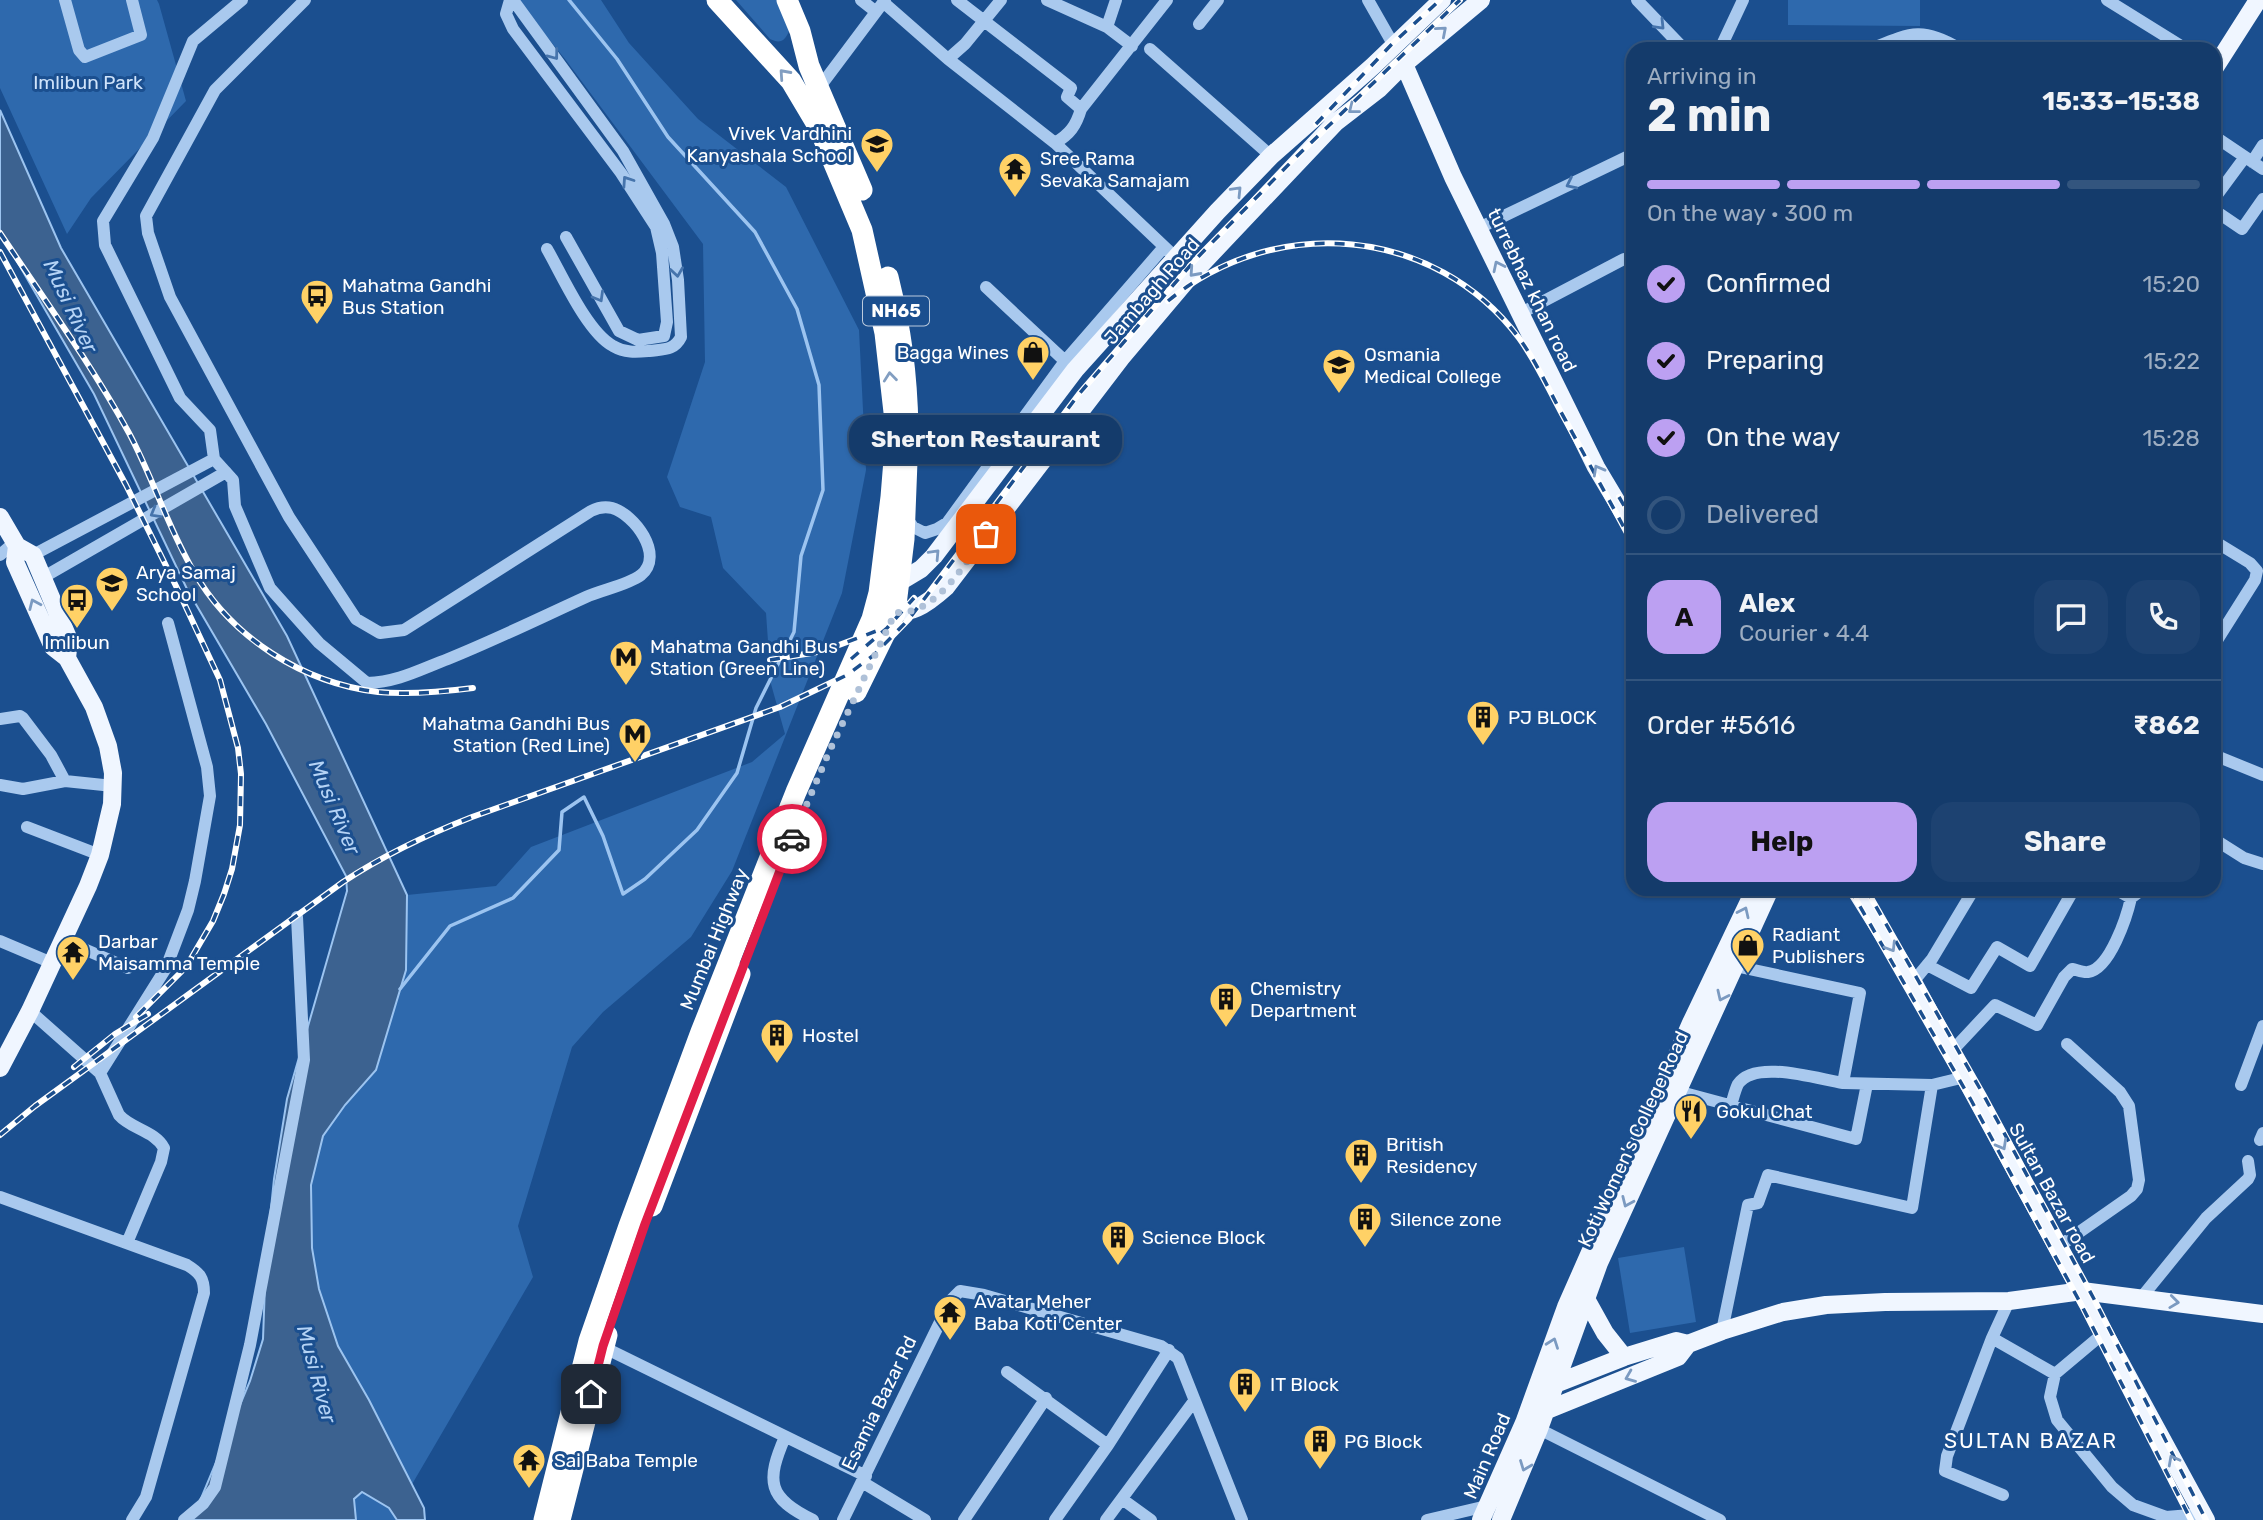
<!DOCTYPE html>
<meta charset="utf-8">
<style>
:root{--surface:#143b6b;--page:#1d4271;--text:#f1f3f6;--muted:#9dadc1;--line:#33557e;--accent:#bca0f2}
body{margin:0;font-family:Rubik,sans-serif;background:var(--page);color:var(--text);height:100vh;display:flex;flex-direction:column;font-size:26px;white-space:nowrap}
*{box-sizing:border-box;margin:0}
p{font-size:23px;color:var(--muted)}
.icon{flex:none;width:38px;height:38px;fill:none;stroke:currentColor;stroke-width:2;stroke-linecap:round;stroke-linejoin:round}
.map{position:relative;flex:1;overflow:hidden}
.side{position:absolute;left:1626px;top:42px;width:595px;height:854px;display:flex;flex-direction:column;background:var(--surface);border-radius:21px;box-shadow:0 2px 5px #0004,0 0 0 2px var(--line)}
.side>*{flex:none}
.pin{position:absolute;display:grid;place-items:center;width:60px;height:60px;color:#fff;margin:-30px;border-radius:14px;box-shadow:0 4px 10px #0006}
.courier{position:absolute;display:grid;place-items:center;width:70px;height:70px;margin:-35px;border:5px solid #e11d48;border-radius:50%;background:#fff;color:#222;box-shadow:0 2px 9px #0007}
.bubble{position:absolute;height:49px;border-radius:21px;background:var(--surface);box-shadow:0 2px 5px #0004,0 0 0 2px var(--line);font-size:23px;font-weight:700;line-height:49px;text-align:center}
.headline em{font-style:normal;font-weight:700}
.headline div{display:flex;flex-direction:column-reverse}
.headline{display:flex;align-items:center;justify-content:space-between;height:119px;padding:0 21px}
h1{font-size:46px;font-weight:700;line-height:52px}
.bar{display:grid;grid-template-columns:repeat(4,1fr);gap:10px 7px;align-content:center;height:84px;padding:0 21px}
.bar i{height:9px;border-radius:5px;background:var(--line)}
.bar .selected{background:var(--accent)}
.bar p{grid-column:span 4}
.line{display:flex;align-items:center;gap:18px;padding:0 21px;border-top:2px solid var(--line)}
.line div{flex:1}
.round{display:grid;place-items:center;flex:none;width:74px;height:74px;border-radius:21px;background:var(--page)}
ol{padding:0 21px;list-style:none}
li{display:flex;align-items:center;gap:21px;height:77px}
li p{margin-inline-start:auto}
li .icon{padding:7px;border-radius:50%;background:var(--accent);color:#111;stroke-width:4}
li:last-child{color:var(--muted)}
li i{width:38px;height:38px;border:4px solid var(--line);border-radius:50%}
.action{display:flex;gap:14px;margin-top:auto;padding:14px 21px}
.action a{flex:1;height:80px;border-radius:21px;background:var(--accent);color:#111;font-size:28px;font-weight:700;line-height:80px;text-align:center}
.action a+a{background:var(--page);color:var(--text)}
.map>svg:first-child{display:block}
</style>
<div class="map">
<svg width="2263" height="1520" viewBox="0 0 2263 1520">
<rect width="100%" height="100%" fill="#1b4f8f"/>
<path fill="#2e69ad" d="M0 0H157L159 4 186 101 91 198 67 234 0 88Z
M517 0H601L629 43 698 119 786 187 859 330 866 470 842 593 732 871 691 937 603 1012 572 1047 518 1226 533 1277 411 1486 369 1400 338 1346 319 1289 312 1248 311 1185 323 1136 345 1105 376 1070 406 970 407 895 496 886 531 847 752 762 785 734 771 684 766 613 723 568 711 517 680 507 667 477 705 362 703 244 565 59Z
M736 0H779L789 31C785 41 780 44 770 39Z
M1788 0H1920V26L1788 25Z
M1684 1247 1696 1322 1630 1333 1618 1258Z
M362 1492 389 1508 397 1520H356L354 1499Z"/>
<path fill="#3c6290" stroke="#9cc4f0" stroke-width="2" d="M0 110 61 248 287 636 407 895 406 970 376 1070 345 1105 323 1136 311 1185 312 1248 319 1289 338 1346 369 1400 424 1508 425 1520H397L389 1508 362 1492 354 1499 356 1520H192L250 1381 263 1339 266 1257 274 1179 287 1099 347 891 346 876 266 724 187 589 94 394 0 232Z"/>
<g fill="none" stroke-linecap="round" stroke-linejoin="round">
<path stroke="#9cc4f0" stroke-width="3.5" d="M400 989 450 926 513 898 559 850 562 812 584 797 603 836 623 894 645 879 697 830 737 773 756 708 794 632 801 556 823 490 819 385 797 309 755 232 668 137 617 59 569 0"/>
<path stroke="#a9c9ee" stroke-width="12" d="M65 0 79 50 85 57 141 35 132 0
M242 0 193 41 153 138 103 221 105 245 180 398 210 430 214 459 233 480 235 506 270 588 319 643 367 683C398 682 419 670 448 659 495 640 540 618 586 597 601 590 628 585 641 575 665 555 634 514 612 508 604 506 597 508 591 511L404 630 380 633 356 619 289 517 170 297 148 233 146 216 215 90 305 0
M510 0 506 14 513 29 621 173 656 227 662 253 667 322 664 336 638 340 619 331 566 237
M513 0 623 151 664 224 673 247 678 280 681 337C674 351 663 349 649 351 636 352 625 353 613 346 587 332 562 275 547 249
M861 0 875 11
M957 0 1071 88 1067 97 1081 109C1076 126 1070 134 1055 143
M1047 0 1107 27 1132 46
M1368 0 1393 44
M1637 0 1684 49
M2107 0 2186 49
M883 2 948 59 1055 143 1170 252
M1199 24 1218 0
M1107 27 1116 0
M1150 49 1271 156
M1720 49 1743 0
M1871 49C1910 33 1922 26 1960 49
M948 59 965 44 1001 0
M816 92 885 0
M1081 109 1167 0
M2214 136 2263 169
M2252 162 2263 145
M2214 199 2245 157
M2214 210 2242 229 2263 199
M1479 228 1633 154
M986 287 1065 361
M1521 313 1624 259 1633 257
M905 516 913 527 925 533 937 529 947 523 1065 361 1164 247
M2214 541 2250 563 2257 571 2255 580 2214 645
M0 555 15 542
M33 555 214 459
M42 578 226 472
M0 719 20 716 23 718 51 755 65 781
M2214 755 2263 775
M0 785 23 789 65 781 113 786
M27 827 100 855
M2214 839 2244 858 2263 864
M2115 889 2131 898 2143 889
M63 940 128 968
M0 941 52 963
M1927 965 1971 988 1997 947 2030 966 2074 889
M1735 966 1860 993 1843 1083 1932 1085 1965 1077
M1913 982 1932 959 1974 889
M30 1011 100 1073 119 1115C131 1129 155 1131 164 1148L161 1162 127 1243
M1951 1052 1995 1005 2037 1025 2064 977 2072 969C2077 970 2084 973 2088 972 2110 969 2127 916 2131 898
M100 1073 166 968 188 910 195 881 210 796 207 767 168 623
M2241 1085 2263 1026
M1677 1091 1856 1139 1867 1084
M1731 1105C1733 1099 1735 1090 1738 1084 1755 1059 1817 1079 1843 1083
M2260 1140 2263 1133
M0 1197 187 1265C200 1273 204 1278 204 1293L146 1497 132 1520
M2058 1247 2131 1196 2137 1189 2139 1180 2129 1106 2120 1092 2067 1044
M2141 1298 2206 1218 2248 1179 2250 1175 2248 1161
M1722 1331 1748 1205 1758 1203 1768 1175 1912 1208 1932 1085
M2105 1332 2055 1374 2050 1397 2057 1420 2112 1487 2133 1505 2166 1517 2203 1514
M1992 1338 2055 1374
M599 1345 866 1476
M1007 1372 1108 1445
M1539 1429 1720 1520
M785 1437C766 1481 767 1498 813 1520
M862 1482 925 1520
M2003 1495 1945 1471 1947 1456 1992 1338 2009 1301
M1122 1499 1151 1520
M184 1520 203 1504 215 1487 250 1345 304 1060 297 917
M843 1520 944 1314 951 1300 960 1291 984 1295 1161 1346 1178 1358 1242 1520
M964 1520 1046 1398
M1055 1520 1108 1445 1169 1350
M1106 1520 1194 1401
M1427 1520 1491 1505"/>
<path stroke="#f0f6ff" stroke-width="18" d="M1404 64 1453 177 1596 467 1633 529
M2214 69 2258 0
M0 517 17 546 33 555 69 640 67 658
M891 587 921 569 934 556 1075 370 1217 212 1271 156 1373 66 1442 0
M883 609C909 618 927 604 946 587L1121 358 1192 274 1335 123 1379 89 1404 64 1481 0
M1855 889 1913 982 2206 1520
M0 1068 30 1011 88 886 100 855 112 804 113 773 108 746 94 707 67 658 53 647 15 562 17 546
M1585 1297 1605 1333 1624 1357
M1549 1383 1555 1384 1624 1357 1676 1341 1688 1344
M1530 1408 1545 1411 1678 1357 1688 1344 1722 1331 1783 1312 1826 1305 1885 1302 2009 1301 2082 1291 2263 1314
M1481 1520 1524 1423 1566 1307 1691 1023 1755 889
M1501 1520 1539 1429 1599 1263 1770 889"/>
<path stroke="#fff" stroke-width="21" d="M787 0 800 31 809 66 862 190
M888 277C901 330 907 374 908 429
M856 692 895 613 904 539 907 461
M652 1206 740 974
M544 1520 589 1341 629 1226 701 1032 796 792 872 619 879 593 891 497 894 460V412L885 333 862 230 819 128 791 81 717 0
M560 1520 607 1335"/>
<defs>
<path id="rail" d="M1316 124 1391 45 1440 0
M0 233C44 299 91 364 129 433 153 478 168 528 194 572 232 638 303 683 378 692 410 695 441 692 473 688
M0 252 126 485 176 586 220 680 238 748 241 774 240 825 232 869 224 894 213 921 186 967 136 1017
M1168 301C1275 213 1435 226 1519 338 1536 361 1548 388 1561 412 1585 456 1609 500 1633 544
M1619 497 1633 521
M851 659 887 628 914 598
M770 660 823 651 879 630
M1850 889 1971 1100 2082 1306 2191 1520
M1866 889 1983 1094 2094 1299 2206 1520
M74 1067 115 1034 148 1014
M0 1135 35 1106 343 882C384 855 426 835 472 817L780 707 847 675 874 655 909 619 1079 394 1195 260 1295 158 1460 0"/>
</defs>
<use href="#rail" stroke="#fff" stroke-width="6"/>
<use href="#rail" stroke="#1b4f8f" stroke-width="3.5" stroke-dasharray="10" stroke-linecap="butt"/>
</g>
<defs><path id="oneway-chevron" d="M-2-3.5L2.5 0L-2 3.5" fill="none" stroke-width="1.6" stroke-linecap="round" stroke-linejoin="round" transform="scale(1.75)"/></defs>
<g stroke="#4674ac">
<use href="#oneway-chevron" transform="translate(1660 25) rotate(46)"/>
<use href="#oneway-chevron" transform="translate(554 55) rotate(53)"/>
<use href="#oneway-chevron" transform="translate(627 181) rotate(-124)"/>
<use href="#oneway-chevron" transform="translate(1571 184) rotate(154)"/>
<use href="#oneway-chevron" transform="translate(677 272) rotate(82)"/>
<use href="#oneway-chevron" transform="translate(599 297) rotate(60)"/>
<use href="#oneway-chevron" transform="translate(155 513) rotate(150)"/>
</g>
<g stroke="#7b9ac1">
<use href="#oneway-chevron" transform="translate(1442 31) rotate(-41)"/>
<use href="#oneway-chevron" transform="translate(1353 109) rotate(142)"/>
<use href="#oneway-chevron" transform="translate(1237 191) rotate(-46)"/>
<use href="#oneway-chevron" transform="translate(1498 266) rotate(-116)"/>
<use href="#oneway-chevron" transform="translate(1194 272) rotate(132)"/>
<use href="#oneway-chevron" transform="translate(1598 470) rotate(-119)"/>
<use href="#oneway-chevron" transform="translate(935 554) rotate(-47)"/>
<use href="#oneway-chevron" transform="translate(34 604) rotate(-114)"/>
<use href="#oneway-chevron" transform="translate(1744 912) rotate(-65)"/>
<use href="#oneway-chevron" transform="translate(1891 947) rotate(58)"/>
<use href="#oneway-chevron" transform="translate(1722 996) rotate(115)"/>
<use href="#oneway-chevron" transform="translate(2002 1145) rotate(61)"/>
<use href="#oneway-chevron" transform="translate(1627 1202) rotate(114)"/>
<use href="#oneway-chevron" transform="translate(2174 1302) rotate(7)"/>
<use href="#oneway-chevron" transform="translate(1553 1343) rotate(-70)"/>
<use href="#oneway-chevron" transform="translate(1630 1377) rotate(158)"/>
<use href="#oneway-chevron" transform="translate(2173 1460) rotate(-118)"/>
<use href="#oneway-chevron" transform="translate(1525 1466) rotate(111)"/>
</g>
<g stroke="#829ec1">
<use href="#oneway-chevron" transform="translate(784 74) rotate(-132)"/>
<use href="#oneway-chevron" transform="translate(890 377) rotate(-96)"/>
</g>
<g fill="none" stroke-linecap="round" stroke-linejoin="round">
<path stroke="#afc1d8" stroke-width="7" stroke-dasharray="0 12.6" d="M792 839 829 752 895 613C902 612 910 612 917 609 947 596 968 559 986 534"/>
<path stroke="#e11d48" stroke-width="9" d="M591 1394 603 1346 645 1224 792 839"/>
</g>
<defs>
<symbol id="school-pin" viewBox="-11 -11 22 30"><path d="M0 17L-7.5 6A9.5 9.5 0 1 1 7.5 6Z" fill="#ffd166" stroke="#1b4f8f"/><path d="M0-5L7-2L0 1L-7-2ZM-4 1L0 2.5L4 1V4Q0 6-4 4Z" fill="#111"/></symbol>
<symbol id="temple-pin" viewBox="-11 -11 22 30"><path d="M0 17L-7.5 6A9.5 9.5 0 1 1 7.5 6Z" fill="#ffd166" stroke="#1b4f8f"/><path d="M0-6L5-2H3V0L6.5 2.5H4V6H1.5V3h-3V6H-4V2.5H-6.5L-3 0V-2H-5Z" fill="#111"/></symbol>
<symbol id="bus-pin" viewBox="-11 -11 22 30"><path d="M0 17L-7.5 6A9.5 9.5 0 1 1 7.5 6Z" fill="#ffd166" stroke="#1b4f8f"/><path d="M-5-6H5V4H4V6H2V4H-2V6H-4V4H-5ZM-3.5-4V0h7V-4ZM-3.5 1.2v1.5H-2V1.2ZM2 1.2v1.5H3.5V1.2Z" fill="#111"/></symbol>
<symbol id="shop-pin" viewBox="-11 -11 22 30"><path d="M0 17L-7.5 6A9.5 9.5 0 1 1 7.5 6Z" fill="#ffd166" stroke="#1b4f8f"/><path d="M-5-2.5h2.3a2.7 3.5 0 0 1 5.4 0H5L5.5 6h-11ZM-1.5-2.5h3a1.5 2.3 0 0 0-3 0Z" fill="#111"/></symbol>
<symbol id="university-pin" viewBox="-11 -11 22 30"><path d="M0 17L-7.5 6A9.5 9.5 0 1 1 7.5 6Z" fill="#ffd166" stroke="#1b4f8f"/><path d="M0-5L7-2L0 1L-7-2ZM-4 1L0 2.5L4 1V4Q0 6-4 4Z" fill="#111"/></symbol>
<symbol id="metro-pin" viewBox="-11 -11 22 30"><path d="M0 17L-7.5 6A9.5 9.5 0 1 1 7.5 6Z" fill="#ffd166" stroke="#1b4f8f"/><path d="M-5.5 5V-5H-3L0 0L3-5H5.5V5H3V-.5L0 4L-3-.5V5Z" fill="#111"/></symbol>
<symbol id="building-pin" viewBox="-11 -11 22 30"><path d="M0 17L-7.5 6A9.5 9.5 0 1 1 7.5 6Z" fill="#ffd166" stroke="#1b4f8f"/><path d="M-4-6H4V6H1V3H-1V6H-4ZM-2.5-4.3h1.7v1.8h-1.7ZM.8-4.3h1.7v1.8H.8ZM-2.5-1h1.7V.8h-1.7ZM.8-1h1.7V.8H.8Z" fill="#111"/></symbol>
<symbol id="restaurant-pin" viewBox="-11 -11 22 30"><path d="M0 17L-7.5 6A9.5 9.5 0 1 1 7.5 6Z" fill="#ffd166" stroke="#1b4f8f"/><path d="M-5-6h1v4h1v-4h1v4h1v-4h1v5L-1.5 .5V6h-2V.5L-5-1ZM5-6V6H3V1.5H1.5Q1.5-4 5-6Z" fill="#111"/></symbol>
</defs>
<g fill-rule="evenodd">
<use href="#school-pin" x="858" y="125" width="38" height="52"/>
<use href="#temple-pin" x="996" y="150" width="38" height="52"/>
<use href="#bus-pin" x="298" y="277" width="38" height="52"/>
<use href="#shop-pin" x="1014" y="333" width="38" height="52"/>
<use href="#university-pin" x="1320" y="346" width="38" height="52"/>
<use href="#school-pin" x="93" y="564" width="38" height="52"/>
<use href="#bus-pin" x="58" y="581" width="38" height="52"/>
<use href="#metro-pin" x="607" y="638" width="38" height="52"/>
<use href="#building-pin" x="1464" y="698" width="38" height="52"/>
<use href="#metro-pin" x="616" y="715" width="38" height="52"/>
<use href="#shop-pin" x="1729" y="926" width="38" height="52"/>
<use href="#temple-pin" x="54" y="933" width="38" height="52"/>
<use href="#building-pin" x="1207" y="980" width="38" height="52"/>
<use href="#building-pin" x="758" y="1016" width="38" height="52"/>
<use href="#restaurant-pin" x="1672" y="1092" width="38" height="52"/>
<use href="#building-pin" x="1342" y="1136" width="38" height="52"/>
<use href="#building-pin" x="1346" y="1200" width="38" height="52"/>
<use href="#building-pin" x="1099" y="1218" width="38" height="52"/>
<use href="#temple-pin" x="931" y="1293" width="38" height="52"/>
<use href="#building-pin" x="1226" y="1365" width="38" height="52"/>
<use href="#building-pin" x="1301" y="1422" width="38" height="52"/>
<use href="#temple-pin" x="510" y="1441" width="38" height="52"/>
</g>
<g text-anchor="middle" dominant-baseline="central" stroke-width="6" stroke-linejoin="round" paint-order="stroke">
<rect fill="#1b4f8f" stroke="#bbcadd" stroke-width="2" x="863" y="296.5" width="66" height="29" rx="5"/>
<g font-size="18" font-weight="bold" fill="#fff">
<text x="896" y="311">NH65</text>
</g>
<g font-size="19" fill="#cfe3fa" stroke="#1b4f8f">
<text x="88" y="82">Imlibun Park</text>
</g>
<g font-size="19" fill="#fff" stroke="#1b4f8f" text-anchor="start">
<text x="852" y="133" text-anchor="end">Vivek Vardhini<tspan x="852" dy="22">Kanyashala School</tspan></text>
<text x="1040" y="158">Sree Rama<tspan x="1040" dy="22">Sevaka Samajam</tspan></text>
<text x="342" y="285">Mahatma Gandhi<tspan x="342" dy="22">Bus Station</tspan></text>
<text x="1009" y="352" text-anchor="end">Bagga Wines</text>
<text x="1364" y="354">Osmania<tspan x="1364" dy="22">Medical College</tspan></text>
<text x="136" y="572">Arya Samaj<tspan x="136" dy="22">School</tspan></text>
<text x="77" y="642" text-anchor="middle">Imlibun</text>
<text x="650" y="646">Mahatma Gandhi Bus<tspan x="650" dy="22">Station (Green Line)</tspan></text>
<text x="1508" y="717">PJ BLOCK</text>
<text x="610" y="723" text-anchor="end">Mahatma Gandhi Bus<tspan x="610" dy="22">Station (Red Line)</tspan></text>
<text x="1772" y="934">Radiant<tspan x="1772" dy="22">Publishers</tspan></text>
<text x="98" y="941">Darbar<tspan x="98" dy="22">Maisamma Temple</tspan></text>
<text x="1250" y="988">Chemistry<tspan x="1250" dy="22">Department</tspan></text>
<text x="802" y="1035">Hostel</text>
<text x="1716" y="1111">Gokul Chat</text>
<text x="1386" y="1144">British<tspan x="1386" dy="22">Residency</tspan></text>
<text x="1390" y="1219">Silence zone</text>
<text x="1142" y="1237">Science Block</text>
<text x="974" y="1301">Avatar Meher<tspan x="974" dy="22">Baba Koti Center</tspan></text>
<text x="1270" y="1384">IT Block</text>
<text x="1344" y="1441">PG Block</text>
<text x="554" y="1460">Sai Baba Temple</text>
</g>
<g font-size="19" fill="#fff" stroke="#1b4f8f">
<text transform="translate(1532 290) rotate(64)">turrebhaz khan road</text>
<text transform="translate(1152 291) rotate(-49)">Jambagh Road</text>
<text transform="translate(714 939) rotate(-68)">Mumbai Highway</text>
<text transform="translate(1633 1139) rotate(-65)">Koti Women's College Road</text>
<text transform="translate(2052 1193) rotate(61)">Sultan Bazar road</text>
<text transform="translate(879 1403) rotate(-64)">Esamia Bazar Rd</text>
<text transform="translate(1487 1456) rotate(-67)">Main Road</text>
</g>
<g font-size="21" font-style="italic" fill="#b5d3f5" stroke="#1b4f8f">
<text transform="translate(71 306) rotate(65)">Musi River</text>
<text transform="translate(335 807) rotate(67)">Musi River</text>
<text transform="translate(317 1374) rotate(75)">Musi River</text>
</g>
<g font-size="21" letter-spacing="2" fill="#fff" stroke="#1b4f8f">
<text x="2031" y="1440">SULTAN BAZAR</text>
</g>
</g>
</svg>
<div class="pin" style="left:986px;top:534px;background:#ea580c"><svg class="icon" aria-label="bag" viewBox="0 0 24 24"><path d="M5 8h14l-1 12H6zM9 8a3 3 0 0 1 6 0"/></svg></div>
<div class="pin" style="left:591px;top:1394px;background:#1f2937"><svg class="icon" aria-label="home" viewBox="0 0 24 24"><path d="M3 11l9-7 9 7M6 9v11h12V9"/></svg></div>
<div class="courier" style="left:792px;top:839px"><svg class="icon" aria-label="car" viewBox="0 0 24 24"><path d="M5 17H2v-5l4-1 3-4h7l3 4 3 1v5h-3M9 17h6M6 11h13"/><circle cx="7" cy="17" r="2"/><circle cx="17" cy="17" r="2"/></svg></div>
<div class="bubble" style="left:849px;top:415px;width:273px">Sherton Restaurant</div>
<section class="side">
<div class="headline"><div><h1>2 min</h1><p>Arriving in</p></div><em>15:33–15:38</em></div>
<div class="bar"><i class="selected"></i><i class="selected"></i><i class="selected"></i><i></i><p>On the way · 300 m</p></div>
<ol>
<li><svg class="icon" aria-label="check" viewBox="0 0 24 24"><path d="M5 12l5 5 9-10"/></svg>Confirmed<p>15:20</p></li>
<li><svg class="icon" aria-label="check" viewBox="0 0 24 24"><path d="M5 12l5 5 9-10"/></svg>Preparing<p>15:22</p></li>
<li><svg class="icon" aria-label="check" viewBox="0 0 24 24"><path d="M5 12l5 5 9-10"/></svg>On the way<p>15:28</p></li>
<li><i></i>Delivered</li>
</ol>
<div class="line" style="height:126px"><b class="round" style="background:var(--accent);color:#111">A</b><div><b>Alex</b><p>Courier · 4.4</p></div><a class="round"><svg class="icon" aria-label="chat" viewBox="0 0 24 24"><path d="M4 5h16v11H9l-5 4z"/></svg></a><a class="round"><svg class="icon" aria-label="phone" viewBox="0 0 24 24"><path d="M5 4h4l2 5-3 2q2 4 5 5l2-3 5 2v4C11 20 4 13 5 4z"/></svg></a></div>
<div class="line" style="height:91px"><div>Order #5616</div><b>₹862</b></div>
<div class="action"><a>Help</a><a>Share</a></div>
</section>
</div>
